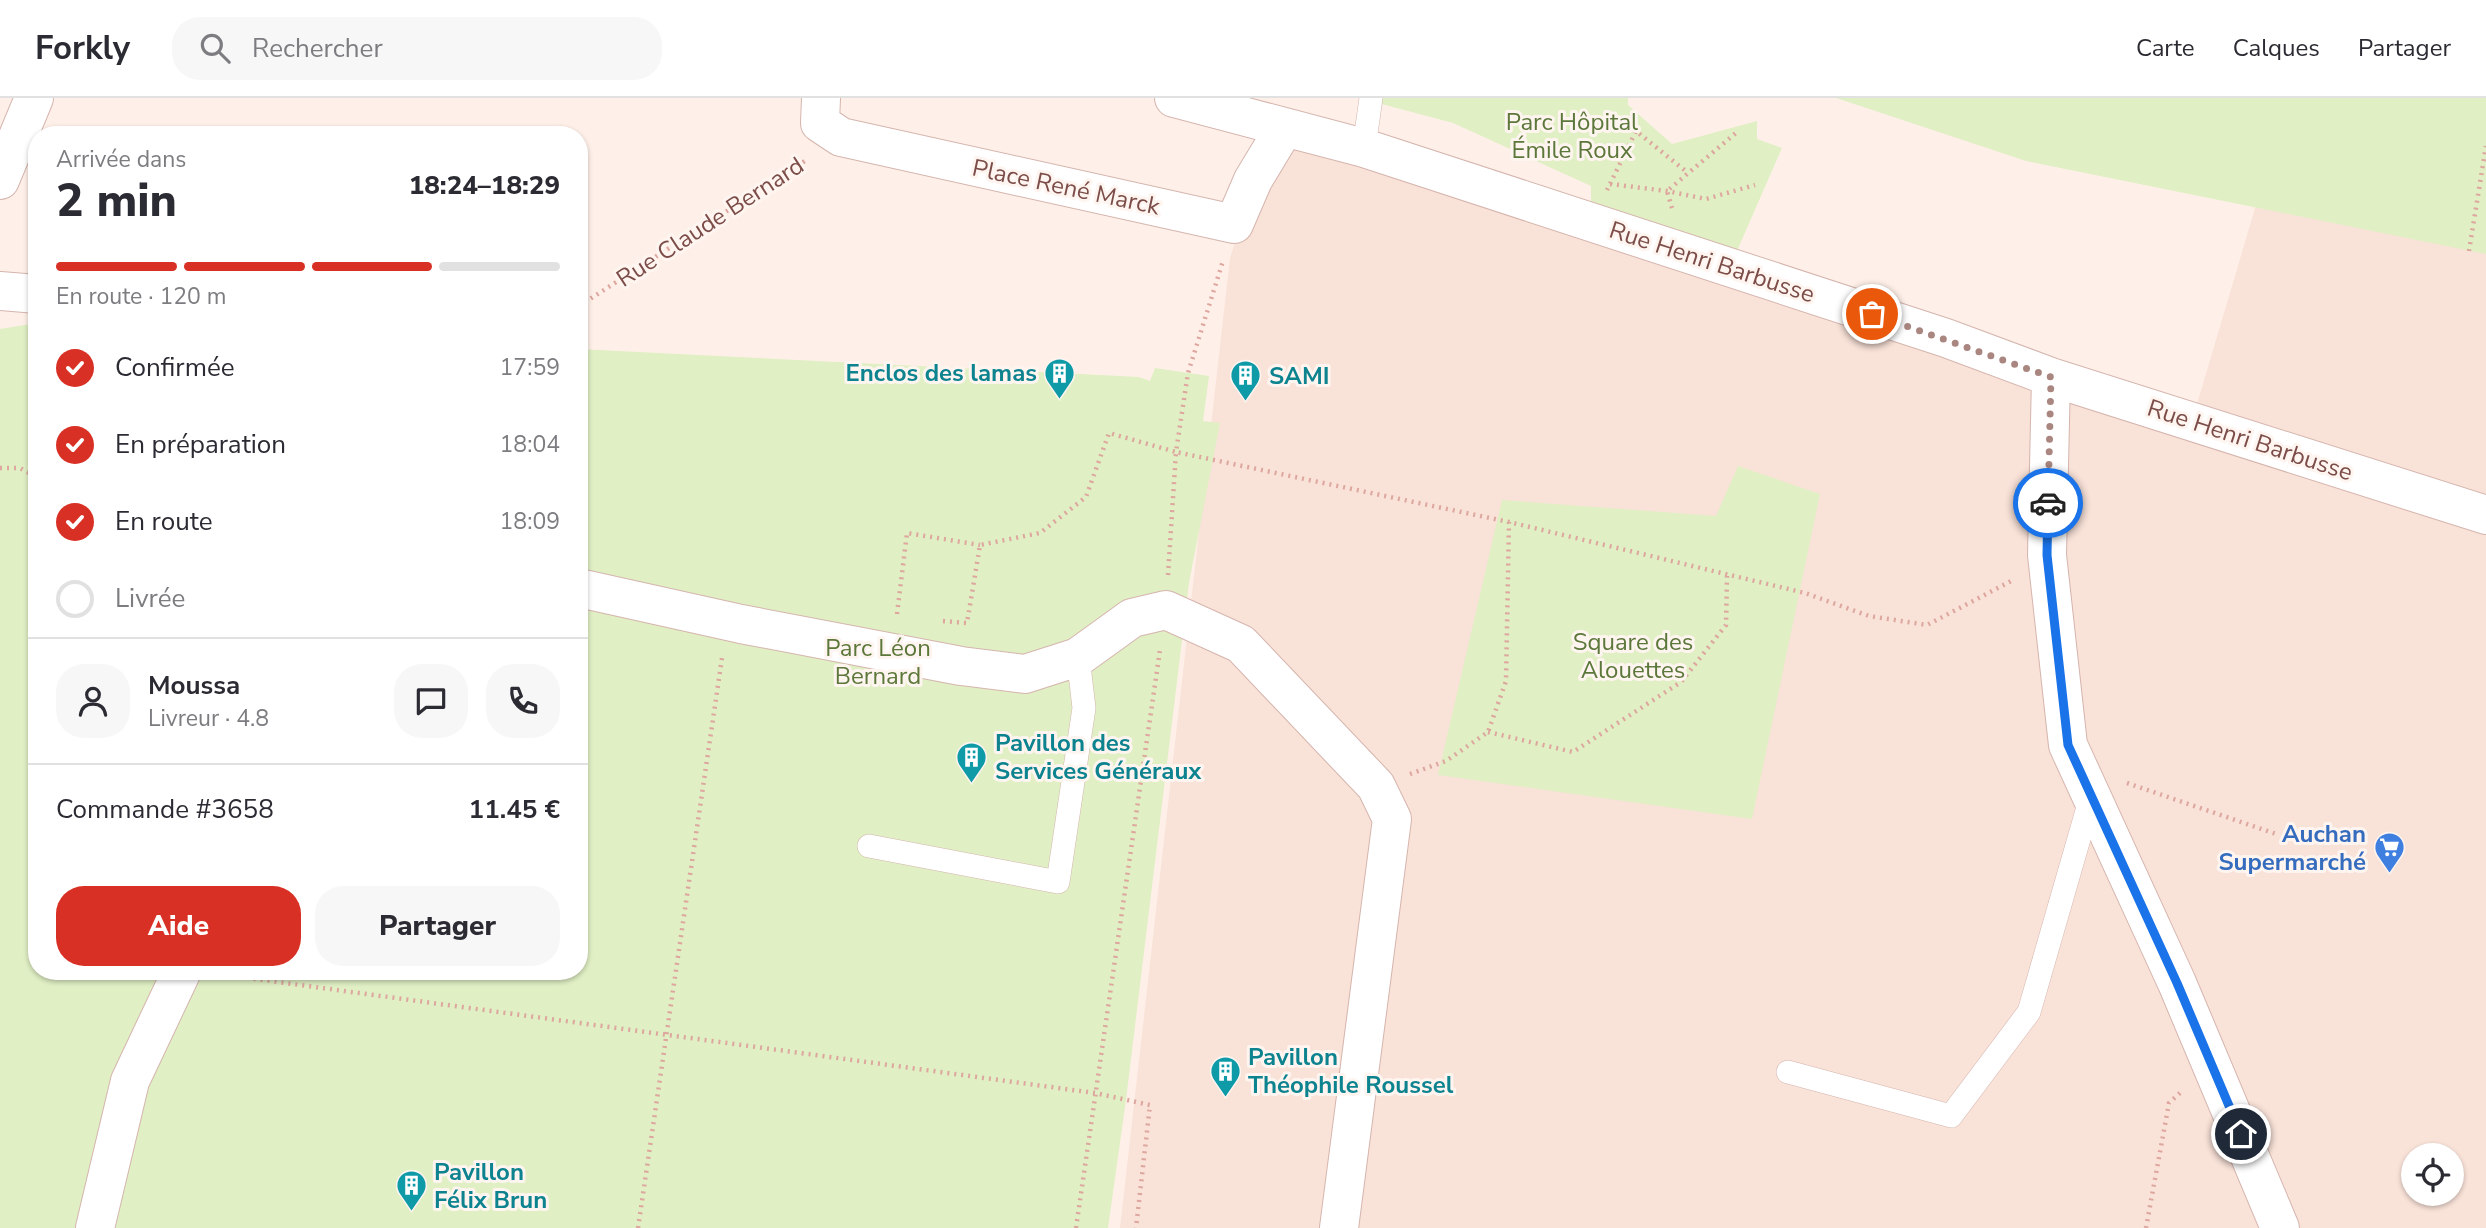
<!DOCTYPE html>
<html lang="fr">
<meta charset="utf-8">
<style>
:root{--surface:#fff;--page:#f7f7f7;--text:#2b2b33;--muted:#7c7c81;--line:#e1e1e2;--accent:#d93025}
body{margin:0;font-family:"Nunito Sans",sans-serif;background:var(--page);color:var(--text);height:100vh;display:flex;flex-direction:column;font-size:26px;white-space:nowrap}
*{box-sizing:border-box;margin:0}
p{font-size:23px;color:var(--muted)}
.icon{flex:none;width:38px;height:38px;fill:none;stroke:currentColor;stroke-width:2;stroke-linecap:round;stroke-linejoin:round}
.map{position:relative;flex:1;overflow:hidden}
.panel{position:absolute;left:28px;top:28px;width:560px;height:854px;display:flex;flex-direction:column;background:var(--surface);border-radius:28px;box-shadow:0 2px 5px #0004}
.panel>*{flex:none}
.fabs{position:absolute;left:2401px;top:1045px;display:grid;gap:14px}
.fabs a{display:grid;place-items:center;width:63px;height:63px;border-radius:50%;background:var(--surface);box-shadow:0 2px 5px #0004;font-size:35px}
.pin{position:absolute;display:grid;place-items:center;width:60px;height:60px;color:#fff;margin:-30px;border:4px solid #fff;border-radius:50%;box-shadow:0 2px 7px #0007}
.courier{position:absolute;display:grid;place-items:center;width:70px;height:70px;margin:-35px;border:5px solid #1a73e8;border-radius:50%;background:#fff;color:#222;box-shadow:0 2px 9px #0007}
.headline em{font-style:normal;font-weight:800}
.headline div{display:flex;flex-direction:column-reverse}
.headline{display:flex;align-items:center;justify-content:space-between;height:119px;padding:0 28px}
h1{font-size:46px;font-weight:800;line-height:52px}
.bar{display:grid;grid-template-columns:repeat(4,1fr);gap:10px 7px;align-content:center;height:84px;padding:0 28px}
.bar i{height:9px;border-radius:5px;background:var(--line)}
.bar .current{background:var(--accent)}
.bar p{grid-column:span 4}
.line{display:flex;align-items:center;gap:18px;padding:0 28px;border-top:2px solid var(--line)}
.line div{flex:1}
.round{display:grid;place-items:center;flex:none;width:74px;height:74px;border-radius:28px;background:var(--page)}
ol{padding:0 28px;list-style:none}
li{display:flex;align-items:center;gap:21px;height:77px}
li p{margin-inline-start:auto}
li .icon{padding:7px;border-radius:50%;background:var(--accent);color:#fff;stroke-width:4}
li:last-child{color:var(--muted)}
li i{width:38px;height:38px;border:4px solid var(--line);border-radius:50%}
.button{display:flex;gap:14px;margin-top:auto;padding:14px 28px}
.button a{flex:1;height:80px;border-radius:28px;background:var(--accent);color:#fff;font-size:28px;font-weight:800;line-height:80px;text-align:center}
.button a+a{background:var(--page);color:var(--text)}
header{display:flex;align-items:center;gap:42px;box-sizing:border-box;height:98px;padding:0 35px;background:var(--surface);border-bottom:2px solid var(--line)}
header strong{font-size:33px}
nav{display:flex;gap:38px;margin-inline-start:auto;font-size:24px}
.search{width:490px;height:63px;background:var(--page);display:flex;align-items:center;gap:18px;box-sizing:border-box;padding:0 24px;border-radius:28px;color:var(--muted);font-size:26px}
.map>svg:first-child{display:block}
</style>
<header>
<strong>Forkly</strong>
<div class="search"><svg class="icon" aria-label="search" viewBox="0 0 24 24"><circle cx="10" cy="10" r="6"/><path d="M15 15l6 6"/></svg>Rechercher</div>
<nav><a>Carte</a><a>Calques</a><a>Partager</a></nav>
</header>
<div class="map">
<svg width="2486" height="1130" viewBox="0 0 2486 1130">
<rect width="100%" height="100%" fill="#fef0e8"/>
<path fill="#f9e2d8" fill-rule="evenodd" d="M1273 26 2186 343 2261 90 2486 147V1130H1120L1230 160ZM2413 1057H2452V1096H2413Z"/>
<path fill="#e0efc4" d="M1359 0H1628V7L1672 46 1757 23V41L1782 50 1733 162 1591 104V88L1453 25Z
M1836 0H2486V156L2026 63Z
M37 225V873H579V251L1139 279 1150 283 1155 270 1209 278 1203 323 1220 325 1189 485 1126 1002 1108 1130H0V231Z
M1738 368 1820 396 1752 721 1438 677 1502 402 1716 418Z"/>
<g fill="none" stroke-linecap="round" stroke-linejoin="round">
<defs>
<path id="lane" d="M1364 50 1371 0
M869 748 1058 784 1084 610 1078 559
M1788 974 1951 1018 2029 914 2091 699"/>
<path id="street" d="M821 0 820 25 841 39 1234 126 1253 82 1285 29
M1174 0 1364 50 1946 240 2051 279 2486 417
M0 82 34 0
M0 193 37 196
M2051 279 2047 457 2068 647 2177 885 2280 1130
M579 490 741 526 961 568 1025 576 1078 559 1132 520 1166 512 1241 546 1376 688 1392 721 1339 1130
M95 1130 130 983 182 873"/>
</defs>
<use href="#lane" stroke="#d5b5ae" stroke-width="24"/>
<use href="#street" stroke="#d5b5ae" stroke-width="40"/>
<path stroke="#dda69e" stroke-width="4.5" stroke-dasharray="2 5" stroke-linecap="butt" d="M1610 86 1667 93 1706 101 1755 87
M1607 92 1636 33 1688 75
M1672 110 1667 93 1736 35
M2469 153 2486 48
M579 208 808 61
M0 370H20L37 379
M1168 477 1176 354 1509 424 1805 495 1869 518 1927 527 2013 482
M897 516 907 435 980 447
M943 523 967 525 980 447 1040 435 1086 399 1109 335 1176 354 1188 275 1223 163
M1488 634 1573 654 1681 584 1726 527 1727 478
M1410 676 1446 663 1488 634 1506 583 1509 424
M2127 685 2279 737
M219 876 1095 995 1150 1007 1136 1130
M638 1130 722 560
M1076 1130 1160 552
M2146 1130 2169 1005 2182 993"/>
<use href="#lane" stroke="#fff" stroke-width="23"/>
<use href="#street" stroke="#fff" stroke-width="38"/>
</g>
<g fill="none" stroke-linecap="round" stroke-linejoin="round">
<path stroke="#aa8680" stroke-width="7" stroke-dasharray="0 12.6" d="M1872 216 2051 279 2048 405"/>
<path stroke="#1a73e8" stroke-width="9" d="M2048 405 2047 457 2068 647 2177 885 2241 1036"/>
</g>
<defs>
<symbol id="building-pin" viewBox="-11 -11 22 30"><path d="M0 17L-7.5 6A9.5 9.5 0 1 1 7.5 6Z" fill="#0f9aa8" stroke="#fff5f0"/><path d="M-4-6H4V6H1V3H-1V6H-4ZM-2.5-4.3h1.7v1.8h-1.7ZM.8-4.3h1.7v1.8H.8ZM-2.5-1h1.7V.8h-1.7ZM.8-1h1.7V.8H.8Z" fill="#fff"/></symbol>
<symbol id="supermarket-pin" viewBox="-11 -11 22 30"><path d="M0 17L-7.5 6A9.5 9.5 0 1 1 7.5 6Z" fill="#3f7fe0" stroke="#fff5f0"/><path d="M-6-5.5h2.5l.6 2H6L4.5 2H-2.5L-4.4-4H-6ZM-1.5 3.2a1.3 1.3 0 1 0 .1 0ZM3 3.2a1.3 1.3 0 1 0 .1 0Z" fill="#fff"/></symbol>
</defs>
<g fill-rule="evenodd">
<use href="#building-pin" x="1042" y="258" width="35" height="47"/>
<use href="#building-pin" x="1228" y="260" width="35" height="47"/>
<use href="#building-pin" x="954" y="642" width="35" height="47"/>
<use href="#supermarket-pin" x="2372" y="732" width="35" height="47"/>
<use href="#building-pin" x="1208" y="956" width="35" height="47"/>
<use href="#building-pin" x="394" y="1070" width="35" height="47"/>
</g>
<g text-anchor="middle" dominant-baseline="central" stroke-width="6" stroke-linejoin="round" paint-order="stroke">
<g font-size="24" fill="#5b7739" stroke="#fff5f0">
<text x="1572" y="24">Parc Hôpital<tspan x="1572" dy="28">Émile Roux</tspan></text>
<text x="1633" y="544">Square des<tspan x="1633" dy="28">Alouettes</tspan></text>
<text x="878" y="550">Parc Léon<tspan x="878" dy="28">Bernard</tspan></text>
</g>
<g font-size="24" fill="#7c4d48" stroke="#fff5f0">
<text transform="translate(1066 89) rotate(12)">Place René Marck</text>
<text transform="translate(710 124) rotate(-33)">Rue Claude Bernard</text>
<text transform="translate(1712 164) rotate(18)">Rue Henri Barbusse</text>
<text transform="translate(2250 342) rotate(18)">Rue Henri Barbusse</text>
</g>
<g font-size="24" font-weight="bold" fill="#0d838f" stroke="#fff5f0" text-anchor="start">
<text x="1037" y="275" text-anchor="end">Enclos des lamas</text>
<text x="1269" y="278">SAMI</text>
<text x="995" y="645">Pavillon des<tspan x="995" dy="28">Services Généraux</tspan></text>
<text x="1248" y="959">Pavillon<tspan x="1248" dy="28">Théophile Roussel</tspan></text>
<text x="434" y="1074">Pavillon<tspan x="434" dy="28">Félix Brun</tspan></text>
</g>
<g font-size="24" font-weight="bold" fill="#366cbe" stroke="#fff5f0" text-anchor="end">
<text x="2366" y="736">Auchan<tspan x="2366" dy="28">Supermarché</tspan></text>
</g>
</g>
</svg>
<div class="fabs">
<a><svg class="icon" aria-label="locate" viewBox="0 0 24 24"><circle cx="12" cy="12" r="6"/><path d="M12 2v4M12 18v4M2 12h4M18 12h4"/></svg></a>
</div>
<div class="pin" style="left:1872px;top:216px;background:#ea580c"><svg class="icon" aria-label="bag" viewBox="0 0 24 24"><path d="M5 8h14l-1 12H6zM9 8a3 3 0 0 1 6 0"/></svg></div>
<div class="pin" style="left:2241px;top:1036px;background:#1f2937"><svg class="icon" aria-label="home" viewBox="0 0 24 24"><path d="M3 11l9-7 9 7M6 9v11h12V9"/></svg></div>
<div class="courier" style="left:2048px;top:405px"><svg class="icon" aria-label="car" viewBox="0 0 24 24"><path d="M5 17H2v-5l4-1 3-4h7l3 4 3 1v5h-3M9 17h6M6 11h13"/><circle cx="7" cy="17" r="2"/><circle cx="17" cy="17" r="2"/></svg></div>
<section class="panel">
<div class="headline"><div><h1>2 min</h1><p>Arrivée dans</p></div><em>18:24–18:29</em></div>
<div class="bar"><i class="current"></i><i class="current"></i><i class="current"></i><i></i><p>En route · 120 m</p></div>
<ol>
<li><svg class="icon" aria-label="check" viewBox="0 0 24 24"><path d="M5 12l5 5 9-10"/></svg>Confirmée<p>17:59</p></li>
<li><svg class="icon" aria-label="check" viewBox="0 0 24 24"><path d="M5 12l5 5 9-10"/></svg>En préparation<p>18:04</p></li>
<li><svg class="icon" aria-label="check" viewBox="0 0 24 24"><path d="M5 12l5 5 9-10"/></svg>En route<p>18:09</p></li>
<li><i></i>Livrée</li>
</ol>
<div class="line" style="height:126px"><a class="round"><svg class="icon" aria-label="person" viewBox="0 0 24 24"><circle cx="12" cy="8" r="4"/><path d="M4 21q1-7 8-7t8 7"/></svg></a><div><b>Moussa</b><p>Livreur · 4.8</p></div><a class="round"><svg class="icon" aria-label="chat" viewBox="0 0 24 24"><path d="M4 5h16v11H9l-5 4z"/></svg></a><a class="round"><svg class="icon" aria-label="phone" viewBox="0 0 24 24"><path d="M5 4h4l2 5-3 2q2 4 5 5l2-3 5 2v4C11 20 4 13 5 4z"/></svg></a></div>
<div class="line" style="height:91px"><div>Commande #3658</div><b>11.45 €</b></div>
<div class="button"><a>Aide</a><a>Partager</a></div>
</section>
</div>
